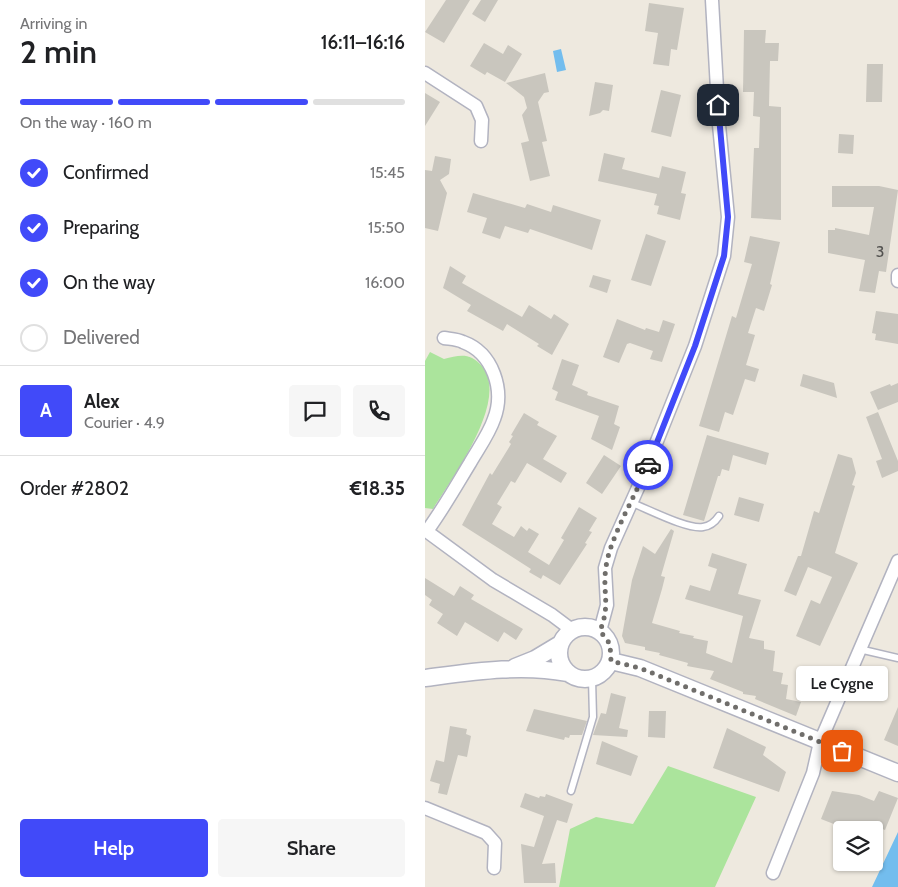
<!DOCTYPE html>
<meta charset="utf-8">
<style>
:root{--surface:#fff;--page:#f6f6f6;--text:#202124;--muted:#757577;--line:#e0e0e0;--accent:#414af9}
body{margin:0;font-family:Cabin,sans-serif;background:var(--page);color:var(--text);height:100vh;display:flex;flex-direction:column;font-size:19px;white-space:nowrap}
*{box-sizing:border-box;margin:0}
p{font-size:16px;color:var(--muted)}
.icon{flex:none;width:28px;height:28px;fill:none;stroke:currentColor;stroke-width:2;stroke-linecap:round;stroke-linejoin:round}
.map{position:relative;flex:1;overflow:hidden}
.side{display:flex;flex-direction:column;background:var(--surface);width:425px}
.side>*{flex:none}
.buttons{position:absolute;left:408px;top:821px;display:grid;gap:10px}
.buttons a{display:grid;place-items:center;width:50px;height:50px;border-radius:5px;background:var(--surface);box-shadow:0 1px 4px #0004;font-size:25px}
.pin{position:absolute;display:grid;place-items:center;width:42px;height:42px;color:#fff;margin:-21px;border-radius:10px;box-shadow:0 2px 8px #0006}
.courier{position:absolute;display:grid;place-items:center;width:50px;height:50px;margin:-25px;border:4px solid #414af9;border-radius:50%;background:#fff;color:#222;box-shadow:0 1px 6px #0007}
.bubble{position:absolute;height:35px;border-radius:5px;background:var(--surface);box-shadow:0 1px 4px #0004;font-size:16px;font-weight:600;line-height:35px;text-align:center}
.summary em{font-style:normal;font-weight:600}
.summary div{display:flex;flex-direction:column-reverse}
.summary{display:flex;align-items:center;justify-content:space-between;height:85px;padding:0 20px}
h1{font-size:32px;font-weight:600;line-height:38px}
.bar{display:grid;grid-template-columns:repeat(4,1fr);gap:8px 5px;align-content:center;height:60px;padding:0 20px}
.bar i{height:6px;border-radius:4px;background:var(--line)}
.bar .active{background:var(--accent)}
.bar p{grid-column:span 4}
.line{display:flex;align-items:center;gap:12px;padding:0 20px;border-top:1px solid var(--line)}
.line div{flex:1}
.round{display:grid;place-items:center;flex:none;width:52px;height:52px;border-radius:5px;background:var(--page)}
ol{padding:0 20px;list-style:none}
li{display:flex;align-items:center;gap:15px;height:55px}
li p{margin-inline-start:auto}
li .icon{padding:5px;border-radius:50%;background:var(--accent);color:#fff;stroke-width:4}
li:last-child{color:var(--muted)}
li i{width:28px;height:28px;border:2px solid var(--line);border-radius:50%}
.button{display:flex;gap:10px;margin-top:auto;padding:10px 20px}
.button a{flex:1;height:58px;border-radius:5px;background:var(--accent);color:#fff;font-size:20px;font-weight:600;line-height:58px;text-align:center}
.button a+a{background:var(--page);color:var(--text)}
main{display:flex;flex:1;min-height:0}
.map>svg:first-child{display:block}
</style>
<main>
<section class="side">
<div class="summary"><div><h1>2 min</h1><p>Arriving in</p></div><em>16:11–16:16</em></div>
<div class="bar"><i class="active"></i><i class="active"></i><i class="active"></i><i></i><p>On the way · 160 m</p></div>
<ol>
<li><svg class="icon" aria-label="check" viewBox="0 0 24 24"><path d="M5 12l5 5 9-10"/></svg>Confirmed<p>15:45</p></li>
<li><svg class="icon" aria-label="check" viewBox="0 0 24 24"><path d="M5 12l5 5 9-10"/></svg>Preparing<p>15:50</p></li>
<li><svg class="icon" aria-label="check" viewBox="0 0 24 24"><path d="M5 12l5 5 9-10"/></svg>On the way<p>16:00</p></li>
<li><i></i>Delivered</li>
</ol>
<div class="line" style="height:90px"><b class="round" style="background:var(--accent);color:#fff">A</b><div><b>Alex</b><p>Courier · 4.9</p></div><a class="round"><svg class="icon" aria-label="chat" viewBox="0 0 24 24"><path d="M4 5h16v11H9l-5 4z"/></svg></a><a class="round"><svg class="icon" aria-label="phone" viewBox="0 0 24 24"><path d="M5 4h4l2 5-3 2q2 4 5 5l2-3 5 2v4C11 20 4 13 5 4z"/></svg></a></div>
<div class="line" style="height:65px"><div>Order #2802</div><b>€18.35</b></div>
<div class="button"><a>Help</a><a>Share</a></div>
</section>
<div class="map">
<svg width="473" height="887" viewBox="0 0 473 887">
<rect width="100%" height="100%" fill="#eee9df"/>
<path fill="#abe49c" d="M5 352 19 359C34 355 45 352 57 366 85 400 27 478 8 509L0 508V361Z
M243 766 331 797 290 887H134L145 829 171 817 208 824Z"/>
<path fill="#73bdee" d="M136 49 141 70 132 72 128 51Z
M473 832V887H447Z"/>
<path fill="#c9c6be" d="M21 0H45L19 43 0 32Z
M56 0H73L60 22 47 14Z
M224 3 259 8 252 50 246 49 244 66 228 64 233 33 220 31Z
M319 30H341L340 43H354L353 61H345L344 106 356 107V220L326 218 329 148H334L335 117 328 116 329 92H318Z
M59 43 78 54 83 45 97 54 80 82 62 72 60 75 45 66Z
M442 64H458L457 102H441Z
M120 73 124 92 119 93 113 102 122 141 117 142 125 176 105 181 96 143 104 141 97 115 102 108 99 97 81 83Z
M170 82 188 85 184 111 178 110 175 113 164 116Z
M236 90 256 95 246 137 226 132Z
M0 93 15 102 0 126Z
M414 134 429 135 428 154 413 153Z
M179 153 200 158 197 169 234 178 237 166 261 172 256 193 261 194 255 220 232 214 234 206 229 205 232 194 173 181Z
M10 156 26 159 24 174 15 180 22 193 13 231 0 228V170L7 171Z
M407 186H454L473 190 461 272 454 271 450 293 434 291 440 260 403 253V230H410V228L444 235 449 207H407Z
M48 193 100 208 102 204 126 212 128 205 176 220 167 250 105 229 103 233 80 226 75 239 57 233 62 218 42 212Z
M221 234 241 241 226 286 206 280Z
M325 236 355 242 345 284 347 285 339 311 331 308 323 333 330 335 321 365 334 369 330 382 320 379 308 415 300 412 294 432 274 426 307 316 311 318 327 264 319 262Z
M25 266 41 276 37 283 97 317 104 305 126 319 129 314 144 324 127 355 112 346 114 344 82 324 78 331 42 311 46 305 18 288Z
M168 275 186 280 182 293 164 287Z
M451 311 473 314V344L450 340 451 334 447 333Z
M192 319 220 330 221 328 234 332 238 320 250 324 237 362 225 359 228 351 205 343 202 344 194 363 178 357Z
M137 359 154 365 147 385 163 392 162 395 194 406 189 424 195 427 187 450 166 439 174 416 130 400 133 392 127 389Z
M378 374 409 383 412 398 375 386Z
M473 383V402L453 410 445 392 465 384 466 386Z
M453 412 473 461V471L457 478 451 461 457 459 441 417Z
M99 413 114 422 112 425 132 436 118 459 142 473 136 483 102 463 90 483 86 481 72 504 77 507 67 524 89 537 96 526 102 531 104 528 114 534 103 552 124 565 139 540 136 538 154 507 172 518 164 531 167 532 160 543 162 544 135 585 118 575 116 579 104 572 106 569 37 525 65 473 67 475 86 444 84 442 88 436 86 435Z
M282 435 344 453 341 465 308 455 304 471 297 469 295 476H293L279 521 258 515Z
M413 454 427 458 431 473 427 485 430 486 410 553 433 563 395 646 371 636 386 600 395 604 407 577 383 567 371 596 359 591 373 556H376L389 511 394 513Z
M179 455 196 466 177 494 161 483Z
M314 497 339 504 334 522 309 515Z
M246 529 249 531 236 576 240 577 237 589 227 623 255 631 254 633 269 636 268 638 283 641 281 653 307 663 318 616 260 599 265 585 285 591 292 569 283 566 287 553 322 564 313 594 336 600 324 638 339 641V649L350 651 348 671 358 673 356 684 363 685 361 699 376 702 371 716 330 699 331 696 318 694V692L285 679 289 671 262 666 263 663 234 655 235 653 220 650V647L200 643 197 636 207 580 218 546 230 554Z
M0 578 29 596 35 586 49 595 46 599 98 629 91 640 79 632 73 642 40 622 32 636 12 623 18 614 4 605 7 600 0 595Z
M186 693 201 697 194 728 203 730 202 737 168 735 176 713 181 714Z
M473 707V746L459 740Z
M109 709 162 721 157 735H145L144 738 140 737 139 740 101 731Z
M224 711H241L240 738 223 737Z
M25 726 42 729 41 734 46 736 42 757 33 755 22 795 13 793 15 784 5 781 11 760 19 762Z
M302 728 341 747 338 755 361 772 354 792 288 768Z
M177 741 213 756 206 776 171 764Z
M407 791 434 795 449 801 454 791 473 798 460 830 441 823 438 830H424L396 819Z
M100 793 114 798 115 796 120 797 121 794 148 804 142 823 132 820 117 864 130 863 131 883H99L96 844 109 847 119 816 95 807Z"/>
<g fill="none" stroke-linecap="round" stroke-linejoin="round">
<defs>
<path id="service" d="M207 503C223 509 263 530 278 527 286 526 290 522 294 516
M434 649 473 658
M146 791 168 717 167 679"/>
<path id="minor" d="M0 73 51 106 57 120 56 141
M473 275V281
M0 530 68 580 127 615 147 630
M2 531C18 509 31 486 45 463 53 449 64 434 69 419 80 390 68 353 38 342 32 339 25 339 19 338
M175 631 182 605 180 568 186 548 216 481 270 346 299 256 303 217 294 125 287 0
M0 808 61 833 70 843 69 868
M348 873 388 773 395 742 473 561"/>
<path id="tertiary" d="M134 653a26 26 0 1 1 52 0a26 26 0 1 1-52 0Z
M186 661 215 668 473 773
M90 667 110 659 135 644
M0 678C46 672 96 664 142 673"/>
</defs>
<use href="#service" stroke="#b2b3c0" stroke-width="9"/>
<use href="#minor" stroke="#b2b3c0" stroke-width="15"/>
<use href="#tertiary" stroke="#b2b3c0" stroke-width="19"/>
<use href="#service" stroke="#fff" stroke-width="6"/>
<use href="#minor" stroke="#fff" stroke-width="12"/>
<use href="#tertiary" stroke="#fff" stroke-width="16"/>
</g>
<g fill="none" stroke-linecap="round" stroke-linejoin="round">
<path stroke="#706e6b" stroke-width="5" stroke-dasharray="0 9" d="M223 465C211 495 185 537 181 567 177 593 186 603 175 631L185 644 186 661 215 668 417 751"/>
<path stroke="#414af9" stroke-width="6" d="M223 465 270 346 299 256 303 217 293 105"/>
</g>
<g text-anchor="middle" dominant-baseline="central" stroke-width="5" stroke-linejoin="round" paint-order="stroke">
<g font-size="16" fill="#535250">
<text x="455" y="251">3</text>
</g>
</g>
</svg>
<div class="buttons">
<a><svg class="icon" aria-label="layers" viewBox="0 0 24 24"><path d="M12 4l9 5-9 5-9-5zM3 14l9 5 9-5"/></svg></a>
</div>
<div class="pin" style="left:417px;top:751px;background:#ea580c"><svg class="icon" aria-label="bag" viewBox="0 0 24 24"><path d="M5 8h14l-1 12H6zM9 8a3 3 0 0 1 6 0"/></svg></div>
<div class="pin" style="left:293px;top:105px;background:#1f2937"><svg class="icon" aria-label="home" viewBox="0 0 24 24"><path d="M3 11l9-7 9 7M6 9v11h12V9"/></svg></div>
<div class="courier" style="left:223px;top:465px"><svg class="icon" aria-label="car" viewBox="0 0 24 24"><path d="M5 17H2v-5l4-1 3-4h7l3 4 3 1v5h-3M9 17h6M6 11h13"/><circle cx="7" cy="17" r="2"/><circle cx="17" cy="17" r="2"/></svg></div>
<div class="bubble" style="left:371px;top:666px;width:92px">Le Cygne</div>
</div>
</main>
